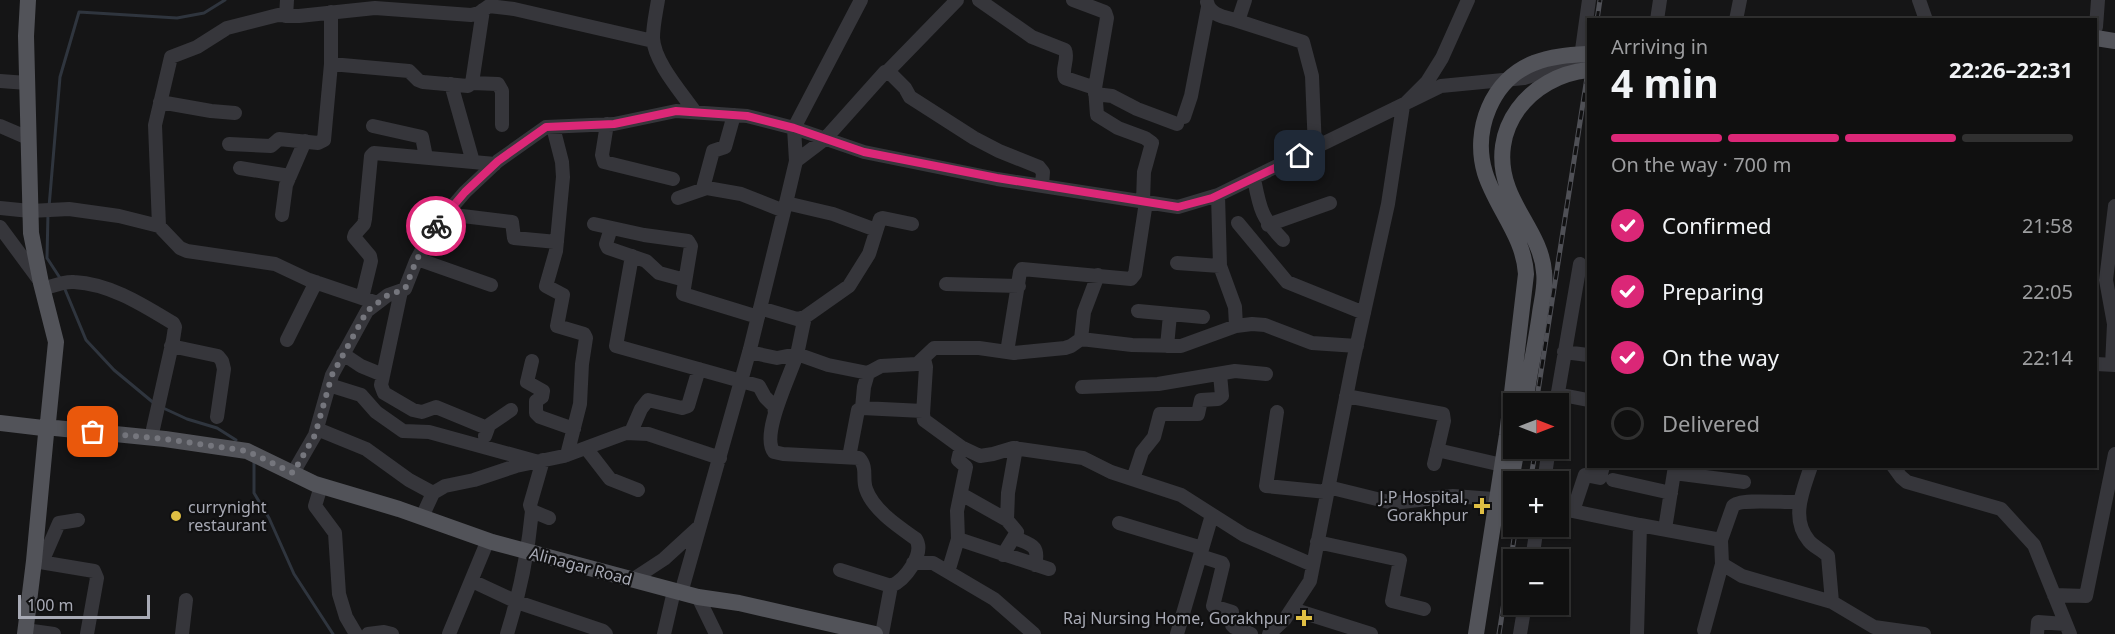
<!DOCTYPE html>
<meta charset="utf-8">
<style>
:root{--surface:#101010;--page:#191919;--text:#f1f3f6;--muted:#9c9d9f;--line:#303030;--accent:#db2777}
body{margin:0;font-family:"Noto Sans",sans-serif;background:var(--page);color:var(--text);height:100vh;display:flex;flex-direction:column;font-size:22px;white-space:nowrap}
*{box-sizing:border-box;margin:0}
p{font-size:20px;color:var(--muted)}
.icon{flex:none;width:33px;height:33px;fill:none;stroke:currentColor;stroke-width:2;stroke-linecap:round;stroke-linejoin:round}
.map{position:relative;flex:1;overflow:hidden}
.panel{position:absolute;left:1587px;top:18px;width:510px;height:450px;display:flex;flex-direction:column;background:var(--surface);border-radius:0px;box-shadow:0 2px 4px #0004,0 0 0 2px var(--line)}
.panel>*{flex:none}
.needle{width:39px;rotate:90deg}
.buttons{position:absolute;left:1503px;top:393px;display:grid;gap:12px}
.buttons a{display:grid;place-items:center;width:66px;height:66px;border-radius:0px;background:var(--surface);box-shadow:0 2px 4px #0004,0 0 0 2px var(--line);font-size:30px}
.scale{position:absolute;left:18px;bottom:15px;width:132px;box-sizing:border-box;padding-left:6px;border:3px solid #a8aab5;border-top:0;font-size:16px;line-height:21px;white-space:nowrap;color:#a8aab5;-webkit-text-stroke:4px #101011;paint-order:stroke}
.pin{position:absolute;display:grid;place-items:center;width:51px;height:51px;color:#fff;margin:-26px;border-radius:12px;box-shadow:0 3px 9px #0006}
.courier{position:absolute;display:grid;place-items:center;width:60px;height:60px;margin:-30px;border:4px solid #db2777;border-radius:50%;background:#fff;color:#222;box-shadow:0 2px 8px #0007}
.headline em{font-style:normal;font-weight:700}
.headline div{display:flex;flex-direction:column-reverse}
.headline{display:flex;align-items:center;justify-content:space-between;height:102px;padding:0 24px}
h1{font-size:39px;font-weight:700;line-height:45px}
.bar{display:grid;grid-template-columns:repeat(4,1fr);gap:9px 6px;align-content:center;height:72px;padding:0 24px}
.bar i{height:8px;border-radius:4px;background:var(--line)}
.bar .on{background:var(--accent)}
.bar p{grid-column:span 4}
ol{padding:0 24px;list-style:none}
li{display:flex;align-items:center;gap:18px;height:66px}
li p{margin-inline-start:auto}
li .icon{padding:6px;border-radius:50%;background:var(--accent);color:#fff;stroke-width:4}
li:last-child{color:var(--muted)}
li i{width:33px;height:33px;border:3px solid var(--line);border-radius:50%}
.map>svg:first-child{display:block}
</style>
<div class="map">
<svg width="2115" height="634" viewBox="0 0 2115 634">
<rect width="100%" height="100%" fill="#151516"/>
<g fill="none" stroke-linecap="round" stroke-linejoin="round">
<path stroke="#2f353e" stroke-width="3" d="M49 207 60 77 79 12 177 18 204 13 225 0
M48 213 47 258 60 278
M64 287 86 340 114 370 155 404
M161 407 187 419 217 428 236 440
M254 461V493L269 518 294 574 333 634"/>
<path stroke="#36363b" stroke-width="14" d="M658 0C656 13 653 25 653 38 654 62 682 93 695 112
M979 0 1032 37 1065 50C1069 59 1061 69 1065 78L1095 88
M1073 0 1105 12 1107 18 1095 88 1097 115 1118 128 1145 138 1152 143 1144 172 1143 201
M1245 0 1238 21 1303 42 1312 76 1315 149
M1919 0 1926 20
M1207 2C1210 16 1226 17 1238 21
M286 16 287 0
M1657 20 1660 0
M1736 20 1740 0
M2096 27 2098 0
M331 64 409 71 418 80 423 82 468 86 472 83 483 10
M888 71 905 88 910 97 974 138 999 151 1039 167 1043 172 1042 185
M0 81 27 83
M472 83 498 84 502 91V125
M451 84 473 162
M1095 94 1112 96 1137 109 1177 124
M160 102 211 111 235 113
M1184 117 1191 96 1208 7
M607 124 602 155 604 162 673 179
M0 126 28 138
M373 126 422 137 426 157
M553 127 562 162 563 177 556 251 546 286 563 295 557 326 584 334 586 338 582 364 580 404 567 455
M229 144 271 146 279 139 318 143 324 140 331 64V12
M796 161 825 139 885 72 888 71 957 0
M240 168 290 176
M1254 179C1260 209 1261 217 1283 240
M703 188 713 151 725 147 734 115
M1218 195 1220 266 1235 307 1236 326
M678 198 707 188 741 194 784 211
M786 203 833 214 876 230
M0 208 30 211 69 209 119 216 159 226
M446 214 512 222 514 238 557 242
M282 215 286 185 305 141
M1238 223 1287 282 1364 313
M594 224 644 235 688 241 691 246 683 294 758 317
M1268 225 1330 203
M0 227 40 281
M611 228 606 244 608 248 646 261 659 273 685 280
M632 256 616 346 759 386 765 397 774 406 775 413
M417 259 491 285
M1177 263 1220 266
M946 284 1019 286
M43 289C53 286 64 281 74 282 111 284 143 305 173 323L175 327 173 340 151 438
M401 291 381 385 384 393 413 410 422 412 436 407 487 428
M362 298 371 261 370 256 354 237 355 234 364 224 365 219 371 156 374 153 495 164
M377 303 309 280 275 264 187 251 180 248 159 226 155 125 171 57 197 47 227 28 278 15 299 16 375 8 471 15 479 13 489 6 514 9 653 41
M760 308 797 319 805 317 849 286 869 254 880 219 883 218 912 224
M1138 311 1203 317
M805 317C802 329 800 342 797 354 791 374 760 435 774 452L783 454 859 458C868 468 862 478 866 489 873 510 899 527 916 539 925 554 905 580 891 586L882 634
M1081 339 1084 312 1098 275
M287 340 316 282
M171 346 218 356 222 361 224 369 217 417
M1167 346 1170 315
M749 352 777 358 797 354 828 365 868 373 881 366 917 364 934 348H979L1014 353 1065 348 1071 346 1081 339 1132 345 1181 346 1236 326 1252 324 1265 325 1312 343 1357 346
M1007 352 1020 272 1022 269 1131 279 1135 274 1146 202
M1564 352 1588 355
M343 354 361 366 383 375
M924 359 926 367 923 414 924 420 961 447 980 456 993 454 1013 448 1083 458 1111 472 1181 495 1244 535 1313 565
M532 361 527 382 543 391 542 397 536 401V413L540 417 574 429
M2096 364 2115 365
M2112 365 2114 324 2106 280 2115 206
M329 385 361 395 376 412 403 431 429 432 535 461
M1082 387 1158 384 1235 371 1266 374
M1557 394 1588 400
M1346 396 1443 414 1444 421 1434 464
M1556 404 1580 264
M862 408 864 387 868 373
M1277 412 1266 486 1327 492
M317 429 366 449 409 480 433 493
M631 432 641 409 648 400 682 408 688 406 699 369
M485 436 489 425 511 410
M586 448 610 479 638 490
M1437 450 1502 465
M849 457 858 410 862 408 923 411
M543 460 530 505 532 511 549 518
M1811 466C1803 491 1790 518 1809 541 1814 547 1822 550 1828 556L1832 602
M1893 466 1901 477 1907 482 2001 509 2034 545 2070 634
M293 473 315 435 332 375 367 311 388 295 405 289 416 261 435 226 446 214 465 192 498 161 546 127 614 124 676 111 747 116 794 128 864 152 997 179 1178 207 1218 195 1441 86 1524 78 1579 61 1581 57 1589 0
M1674 473 1744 482
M1133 479 1142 452 1154 437 1160 414H1198L1201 400 1218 399 1222 396 1220 374
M1613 480 1671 493
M1544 482 1549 448
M321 486 315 506 335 533 339 594 346 617 356 634
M1328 487 1393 503 1453 496 1507 500
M961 494 1007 520
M1558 508 1640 525 1637 634
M1573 511 1585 475 1600 478 1603 466
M422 517 433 493 445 486 474 480 516 466 564 456 626 433 648 434 720 458
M1119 523 1202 548
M1640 525 1721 540
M1665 529 1675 466
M1015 538C1031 545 1040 545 1035 565
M958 539 1049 569
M1317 542 1400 560 1392 601 1424 609
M1003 555 1017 532 1007 520 1008 493 1016 448
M1200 556 1222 563 1223 565 1213 606 1232 612V625L1234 627 1251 634
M1532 560 1537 526
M34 561 94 571 97 578 87 634
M42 562 59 523 78 520
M913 563H933L994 599 1034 634
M1722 564 1742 576 1832 602 1874 627 1924 634
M840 570 891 586
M948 572 958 539 957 511 966 467 958 460 961 447
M632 580 664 559 700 526
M472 581 517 602 603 631 606 634
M681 593 750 349 786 203 796 161 794 128 861 0
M2054 595 2086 596 2115 454
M698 597 716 634
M1292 609 1371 634
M25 630 54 634
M1704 630 1722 564 1721 540 1733 506C1740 498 1786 503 1799 502
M182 634 186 600
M368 634 384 632 392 634
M449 634 488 540
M507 634C520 593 528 553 532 511
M664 634 674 591
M1177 634 1212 515
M1269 634 1285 619 1310 581 1353 362 1388 204 1403 106 1427 82 1442 58 1468 0
M1520 634 1525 604
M2037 634 2038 622 2065 624"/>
<path stroke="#525359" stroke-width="16" d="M28 0 26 36 31 233 41 283 56 342 48 422
M2096 38 2115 41
M1525 404C1529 373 1536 343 1540 313 1542 299 1546 285 1544 272 1542 241 1518 216 1508 188 1486 129 1530 76 1588 70
M0 423 43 428
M55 428 165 439 247 451 315 484 399 509 492 542 698 597 739 603 875 634
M1510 486 1517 448
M25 634 34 561 46 434
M1476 634 1507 435 1526 274C1524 236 1496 208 1485 173 1472 130 1492 79 1534 63 1551 56 1571 55 1588 54"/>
<defs>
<path id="rail" d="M1597 20 1600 0
M1536 404 1588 71
M1530 482 1536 448
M1499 634 1516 526"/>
</defs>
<use href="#rail" stroke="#4f5056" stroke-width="5"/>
<use href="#rail" stroke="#101011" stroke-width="3" stroke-dasharray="9" stroke-linecap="butt"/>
</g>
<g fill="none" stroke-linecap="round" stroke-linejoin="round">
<path stroke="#75767d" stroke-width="6" stroke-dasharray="0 10.8" d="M93 432 165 439 247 451 293 473 315 435 332 375 367 311 388 295 405 289 416 261 436 226"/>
<path stroke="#db2777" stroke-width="8" d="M436 226 465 192 498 161 546 127 614 124 676 111 747 116 794 128 864 152 997 178 1178 207 1212 198 1300 156"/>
</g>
<g fill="#e0bf43" stroke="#101011" stroke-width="2">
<path d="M1479 497h6v6h6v6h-6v6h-6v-6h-6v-6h6z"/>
<circle cx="176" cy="516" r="6"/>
<path d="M1301 609h6v6h6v6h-6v6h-6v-6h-6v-6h6z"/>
</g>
<g text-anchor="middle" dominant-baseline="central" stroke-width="4.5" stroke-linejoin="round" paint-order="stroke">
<g font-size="16" fill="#a8aab5" stroke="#101011" text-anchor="end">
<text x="1468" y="497">J.P Hospital,<tspan x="1468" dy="18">Gorakhpur</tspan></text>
<text x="188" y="507" text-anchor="start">currynight<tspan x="188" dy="18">restaurant</tspan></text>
<text x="1290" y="618">Raj Nursing Home, Gorakhpur</text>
</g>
<g font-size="16" fill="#a8aab5" stroke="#101011">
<text transform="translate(581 566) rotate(15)">Alinagar Road</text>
</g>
</g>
</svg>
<div class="buttons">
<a><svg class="needle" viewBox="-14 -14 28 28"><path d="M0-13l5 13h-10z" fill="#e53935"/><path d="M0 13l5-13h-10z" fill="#9c9d9f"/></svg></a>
<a>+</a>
<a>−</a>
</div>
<div class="scale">100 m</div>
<div class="pin" style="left:93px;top:432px;background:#ea580c"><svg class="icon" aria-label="bag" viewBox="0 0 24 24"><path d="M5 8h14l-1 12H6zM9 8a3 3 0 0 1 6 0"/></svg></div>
<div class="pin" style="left:1300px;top:156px;background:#1f2937"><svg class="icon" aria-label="home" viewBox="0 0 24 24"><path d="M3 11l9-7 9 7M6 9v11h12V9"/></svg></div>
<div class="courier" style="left:436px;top:226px"><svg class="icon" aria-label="bike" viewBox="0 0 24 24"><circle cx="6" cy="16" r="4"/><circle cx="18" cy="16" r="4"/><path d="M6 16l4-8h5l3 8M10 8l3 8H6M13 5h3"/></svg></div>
<section class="panel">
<div class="headline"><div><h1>4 min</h1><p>Arriving in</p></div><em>22:26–22:31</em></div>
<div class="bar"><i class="on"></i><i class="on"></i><i class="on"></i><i></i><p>On the way · 700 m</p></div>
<ol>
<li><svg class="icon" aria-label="check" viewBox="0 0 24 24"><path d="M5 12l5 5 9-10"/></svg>Confirmed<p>21:58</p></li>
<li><svg class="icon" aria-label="check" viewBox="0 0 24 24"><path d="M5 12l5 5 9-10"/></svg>Preparing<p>22:05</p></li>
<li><svg class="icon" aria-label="check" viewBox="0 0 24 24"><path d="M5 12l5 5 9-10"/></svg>On the way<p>22:14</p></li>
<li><i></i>Delivered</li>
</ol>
</section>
</div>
